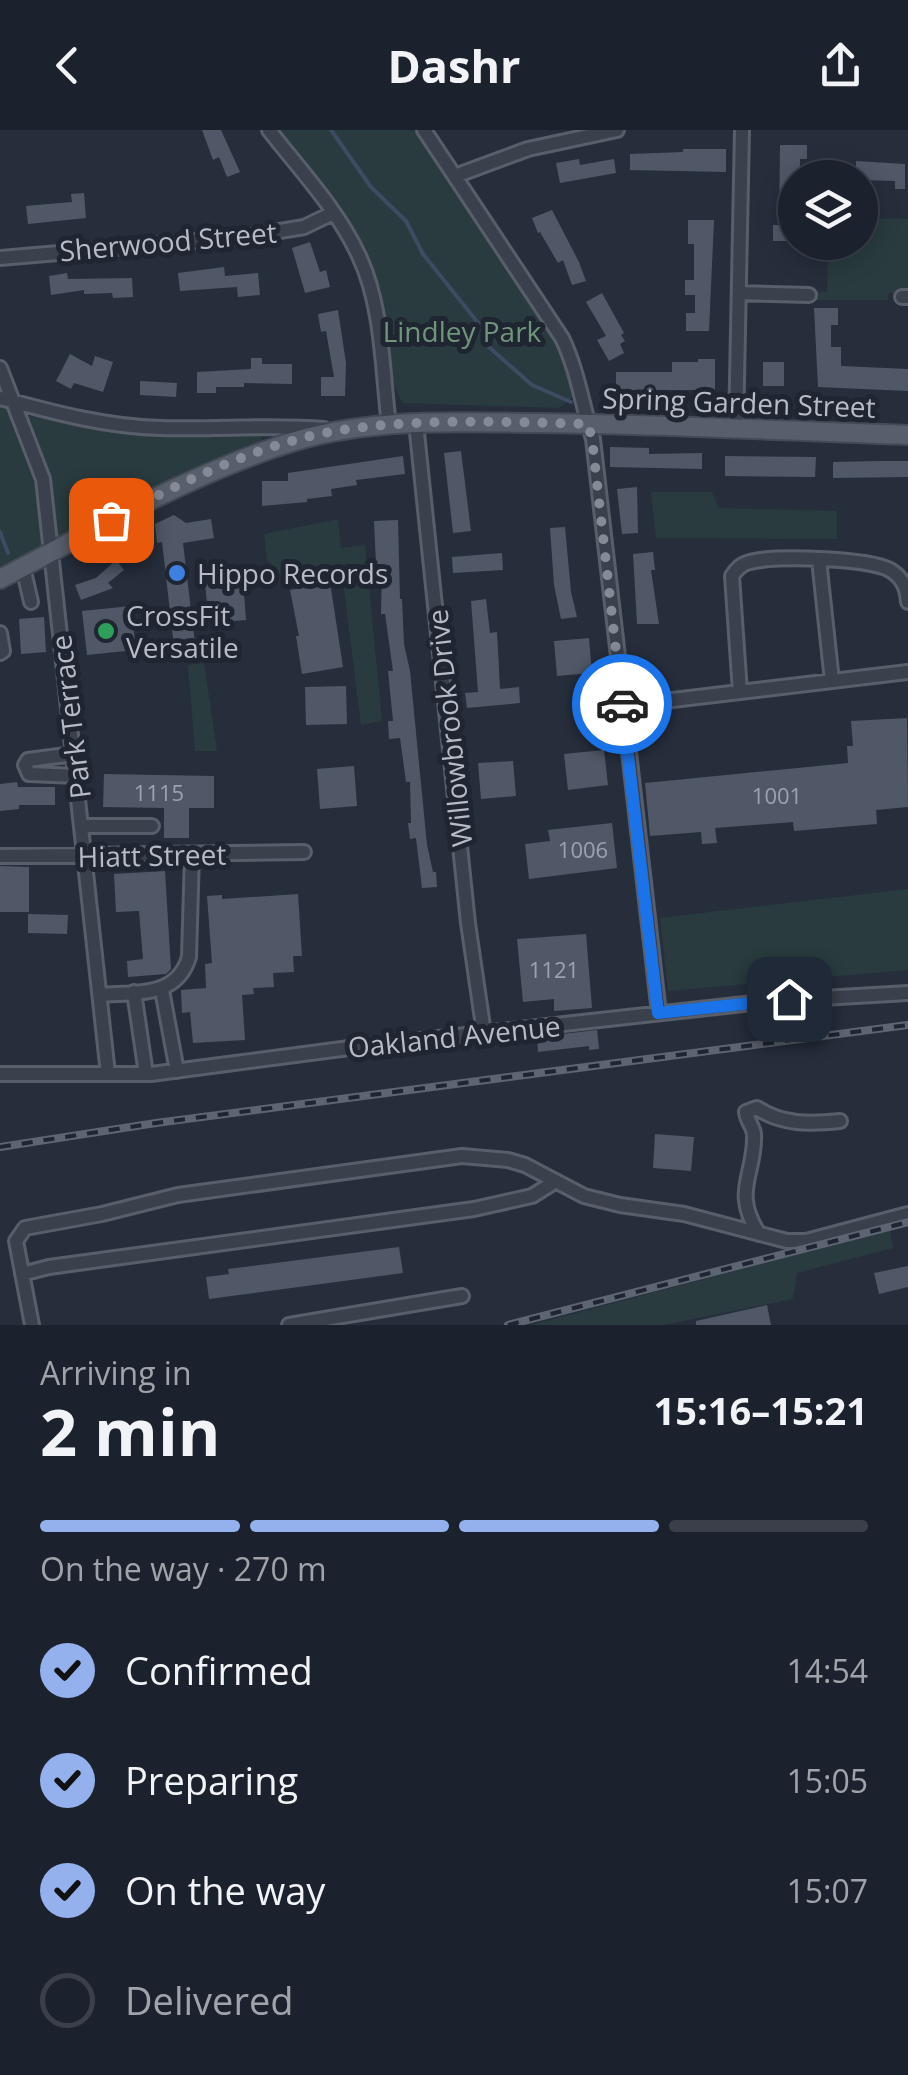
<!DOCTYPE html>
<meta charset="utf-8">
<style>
:root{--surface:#1c222d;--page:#252a35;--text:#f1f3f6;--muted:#a0a4aa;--line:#3a3f49;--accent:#94b1ee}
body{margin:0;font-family:"Open Sans",sans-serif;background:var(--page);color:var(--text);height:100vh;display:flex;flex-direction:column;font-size:38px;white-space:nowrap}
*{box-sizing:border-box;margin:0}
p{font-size:32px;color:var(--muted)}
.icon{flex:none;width:55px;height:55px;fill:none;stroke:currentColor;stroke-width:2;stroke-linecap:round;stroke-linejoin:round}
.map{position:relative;height:1195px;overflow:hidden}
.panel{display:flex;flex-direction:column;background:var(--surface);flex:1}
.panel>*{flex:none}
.buttons{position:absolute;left:778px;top:30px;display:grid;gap:20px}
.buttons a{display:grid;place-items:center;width:100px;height:100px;border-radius:50%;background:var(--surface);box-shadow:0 5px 25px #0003,0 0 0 2px var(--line);font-size:50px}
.pin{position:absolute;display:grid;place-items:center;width:85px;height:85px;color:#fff;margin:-42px;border-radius:20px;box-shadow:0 5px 15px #0006}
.courier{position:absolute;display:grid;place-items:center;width:100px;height:100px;margin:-50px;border:8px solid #1a73e8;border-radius:50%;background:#fff;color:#222;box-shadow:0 2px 12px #0007}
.overview em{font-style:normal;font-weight:700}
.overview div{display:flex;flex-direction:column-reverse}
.overview{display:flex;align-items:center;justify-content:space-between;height:170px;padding:0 40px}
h1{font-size:65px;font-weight:700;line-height:75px}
.bar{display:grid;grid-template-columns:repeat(4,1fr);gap:15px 10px;align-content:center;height:120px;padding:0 40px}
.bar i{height:12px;border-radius:8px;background:var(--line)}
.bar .current{background:var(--accent)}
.bar p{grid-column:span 4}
ol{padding:0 40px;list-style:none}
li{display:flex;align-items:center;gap:30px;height:110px}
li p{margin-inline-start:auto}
li .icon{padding:10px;border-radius:50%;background:var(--accent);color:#111;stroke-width:4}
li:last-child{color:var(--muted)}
li i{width:55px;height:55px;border:5px solid var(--line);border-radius:50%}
header{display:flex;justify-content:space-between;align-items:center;height:130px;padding:0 40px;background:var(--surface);font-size:45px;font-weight:700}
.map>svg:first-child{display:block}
</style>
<header><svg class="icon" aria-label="back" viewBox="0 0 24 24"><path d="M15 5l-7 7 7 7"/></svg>Dashr<svg class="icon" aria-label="share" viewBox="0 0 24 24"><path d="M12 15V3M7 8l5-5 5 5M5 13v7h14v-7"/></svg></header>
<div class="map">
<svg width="908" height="1195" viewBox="0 0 908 1195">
<rect width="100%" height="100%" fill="#262e3c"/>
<path fill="#293b3e" d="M276 0H419L548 198 569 241 576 265 559 278 403 273C385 246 389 194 378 161 359 98 316 51 276 0Z
M860 88 908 89V164L889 163 888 170H813V162H827L828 113 860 112Z
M0 250 15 284 158 304 261 306 263 311 184 342 0 436Z
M651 362H712L719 378 837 381V409L656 408Z
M338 389 341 418 365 415 382 591 361 595 342 443 287 454 267 430 264 404Z
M204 533 217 621H195L188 535Z
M908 759V840L668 861 660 788Z
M890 1100 893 1118 797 1143 793 1169 664 1195H531Z"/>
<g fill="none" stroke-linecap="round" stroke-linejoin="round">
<path stroke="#3e4b63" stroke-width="4" d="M331 0 371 57 406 91 423 124 479 194 490 218 532 255 571 272
M0 402 8 423"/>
</g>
<path fill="#505867" d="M202 0H221L240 42 227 47 219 27 213 30Z
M780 15H807V29H800V48H795V111H773V95H779Z
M683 19H726V42L630 40V24L683 22Z
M579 29 580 35 614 29 616 43 560 53 556 33Z
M856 31 905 34V59H895V51L860 50 856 48Z
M84 63 86 88 28 94 26 76 72 72 71 64Z
M552 80 579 132 586 151 572 155 563 130 558 133 540 102 538 103 532 88Z
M688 90H714L709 201H686V183H695V165H685V150H694V114H688Z
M310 112 320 142 326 140 330 157 305 163 292 118Z
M224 137 225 146 258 143 260 165 238 167 237 157 180 161 178 143Z
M67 143 68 149 132 148 133 167 113 168 112 163 84 164V160L51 165 49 146Z
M602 163 624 203 621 205 625 211 620 214 624 223 609 231 597 210 606 206 586 172Z
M814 178H838V195H831V217H841V236L908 239V261L818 257Z
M338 180 346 233 345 266H321V247H334L326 201 321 202 318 184Z
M70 224 92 236 95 226 113 232 103 262 74 253 71 259 56 251Z
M251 228H262V234H292V254L244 253V257H216V263H197V242L251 239Z
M698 229H715V260H616V242H672V232H698Z
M763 232H784V256H763Z
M140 251 177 253 176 267 140 265Z
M610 317 649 318V324L702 323V339L610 337Z
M461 321 471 401 453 403 444 323Z
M403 326 405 344 356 350 357 355 331 359 332 366 307 369V372L262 376V351H288V343Z
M725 326 816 327 815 347 725 346Z
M879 331H908V347L833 348V332Z
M637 357 638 403 622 404 617 359Z
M174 385 186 393 211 389 214 408 183 413 196 522 175 525 162 412 157 413 155 394Z
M398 390 400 469H402L404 514 410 541 427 715 433 742H436L437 757 422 758 416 708 410 709 408 693H411L410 652H406L400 608 389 609 388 591H393L388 541H393L385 484H381L382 434H376L374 391Z
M565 397 571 462 577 487 561 489 554 455 550 398Z
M653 422 655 440H651L659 494H637L633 424Z
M502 423 503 440 453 443 452 427Z
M116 430 124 440 108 453 113 458 81 470 75 455 96 448Z
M243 450 246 490 209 493 205 454Z
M330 452 343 537 302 544 296 506H299L290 460Z
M486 469 490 503 497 502 500 559 519 557 520 573 467 578 465 563 478 562 471 471Z
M131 476 136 520 87 525 82 481Z
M44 487 46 522 21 524 19 489Z
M589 508 592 543 557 546 554 511Z
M346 556 347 594 306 595 305 557Z
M907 588 908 677 876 680 877 694 794 701 793 692 715 698 717 713 702 714 701 702 650 706 645 653 848 633 847 616H853L851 591Z
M604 620 608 655 568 660 564 624Z
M513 631 516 666 481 669 478 633Z
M354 636 357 676 320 679 317 639Z
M104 644 214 646V678H189V708H164V678L103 677Z
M17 652 18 657H55V675H19V679L0 681V654Z
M612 693 617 738 529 749 525 714 550 711 548 700Z
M0 736 29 737V782H0Z
M165 741 171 839 166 844 128 847 127 831 143 829 139 781 116 782 114 744Z
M298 764 302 826H293L294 842 273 843 274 857 253 858 254 864 242 865 245 910 193 913 190 882 182 883 181 860 206 858 205 834 212 833 207 766 222 765V769Z
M28 784 68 785 67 804 28 803Z
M586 804 592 878 554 881V869L523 872 517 809Z
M597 900 599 919 589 920V916L538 922 537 907Z
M655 1004 694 1007 691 1041 653 1038Z
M399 1117 403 1143 209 1169 206 1147 229 1144 228 1139Z
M908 1136V1157L879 1164 874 1143Z
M767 1175 771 1195H696V1191Z"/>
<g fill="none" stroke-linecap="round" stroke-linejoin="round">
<defs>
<path id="minor" d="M269 0C300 40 338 80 359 126 383 177 382 240 389 295
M424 0 562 208C578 241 582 275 593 309L659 883
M455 46 528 19 617 0
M0 128 244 107 304 97 333 83
M739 163 809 165
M902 167H908
M0 238 43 349 108 944
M0 268C52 282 106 297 161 298 215 300 269 294 324 299
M416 293 468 793 484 903
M736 300 742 0
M819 430 832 551
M23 437 31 472
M0 503 3 521 0 523
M740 562 732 446C737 439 741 434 750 432 774 425 868 428 890 440 903 448 907 458 908 472
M622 576 908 542
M74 624 28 630 25 635 29 644 77 646
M83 696H152
M0 726 304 722
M162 860 177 941
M134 862 146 944
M100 865C136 862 177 868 189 827L192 724
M0 944H151L357 917 771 871 908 863
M759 1104C731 1061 756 1044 754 1004 753 996 747 991 746 982L757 978C782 995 810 994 840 991
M22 1144 49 1137 474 1079 532 1066 556 1051
M32 1195 16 1111 25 1098 102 1084 178 1065 462 1026 508 1030 525 1035 584 1066 620 1075 684 1084 787 1111H806L908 1084
M289 1195 462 1166"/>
<path id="major" d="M0 449C97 399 190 343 295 311 373 288 456 292 536 293 660 294 784 301 908 305"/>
</defs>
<use href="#minor" stroke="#585e6a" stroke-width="18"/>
<use href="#major" stroke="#434955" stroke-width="22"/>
<use href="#minor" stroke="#3a404c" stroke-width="12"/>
<use href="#major" stroke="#585f6c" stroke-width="18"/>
<defs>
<path id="rail" d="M0 1017 156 993 908 895
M508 1195 908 1092"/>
</defs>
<use href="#rail" stroke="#5d6472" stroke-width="8"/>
<use href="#rail" stroke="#1f2531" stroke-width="4" stroke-dasharray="11" stroke-linecap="butt"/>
</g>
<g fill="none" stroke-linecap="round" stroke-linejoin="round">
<path stroke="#848a96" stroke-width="10" stroke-dasharray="0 18" d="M111 390C182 352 260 313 341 300 423 288 505 292 588 294L592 309 622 574"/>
<path stroke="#1a73e8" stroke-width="12" d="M622 574 658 883 789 869"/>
</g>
<circle fill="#3f7fe0" stroke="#1f2531" stroke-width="4" cx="177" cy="443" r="10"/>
<circle fill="#2e9e5b" stroke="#1f2531" stroke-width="4" cx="106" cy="501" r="10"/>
<g text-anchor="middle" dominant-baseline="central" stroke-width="10" stroke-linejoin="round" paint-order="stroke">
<g font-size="22" fill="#9ca2af">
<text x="159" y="662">1115</text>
<text x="777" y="665">1001</text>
<text x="583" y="719">1006</text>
<text x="554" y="839">1121</text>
</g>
<g font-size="28" fill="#b6bbc7" stroke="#1f2531">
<text transform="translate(168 111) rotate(-5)">Sherwood Street</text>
<text transform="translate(739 272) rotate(2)">Spring Garden Street</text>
<text transform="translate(70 587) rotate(-97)">Park Terrace</text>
<text transform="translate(449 598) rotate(-96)">Willowbrook Drive</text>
<text transform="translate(152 725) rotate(-1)">Hiatt Street</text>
<text transform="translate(454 906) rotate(-6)">Oakland Avenue</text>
</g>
<g font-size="28" fill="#6f967b" stroke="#1f2531">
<text x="462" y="201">Lindley Park</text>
</g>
<g font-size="28" fill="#b6bbc7" stroke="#1f2531" text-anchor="start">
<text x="197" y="443">Hippo Records</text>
<text x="126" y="485">CrossFit<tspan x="126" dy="32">Versatile</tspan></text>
</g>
</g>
</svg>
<div class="buttons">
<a><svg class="icon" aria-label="layers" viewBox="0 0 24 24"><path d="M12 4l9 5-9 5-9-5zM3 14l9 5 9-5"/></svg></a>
</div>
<div class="pin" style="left:111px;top:390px;background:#ea580c"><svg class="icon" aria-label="bag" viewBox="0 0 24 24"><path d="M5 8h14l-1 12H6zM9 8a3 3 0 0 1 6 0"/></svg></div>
<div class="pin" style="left:789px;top:869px;background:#1f2937"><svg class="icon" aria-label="home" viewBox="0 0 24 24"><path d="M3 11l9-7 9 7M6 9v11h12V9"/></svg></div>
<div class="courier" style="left:622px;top:574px"><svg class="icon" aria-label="car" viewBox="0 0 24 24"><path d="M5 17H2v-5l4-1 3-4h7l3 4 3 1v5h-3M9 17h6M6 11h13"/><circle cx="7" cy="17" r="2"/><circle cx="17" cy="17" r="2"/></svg></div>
</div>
<section class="panel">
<div class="overview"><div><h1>2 min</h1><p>Arriving in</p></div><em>15:16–15:21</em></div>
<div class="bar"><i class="current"></i><i class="current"></i><i class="current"></i><i></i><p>On the way · 270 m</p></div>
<ol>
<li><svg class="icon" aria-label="check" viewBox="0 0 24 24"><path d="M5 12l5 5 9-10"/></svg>Confirmed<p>14:54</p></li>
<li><svg class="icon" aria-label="check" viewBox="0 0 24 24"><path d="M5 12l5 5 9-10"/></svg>Preparing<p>15:05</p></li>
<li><svg class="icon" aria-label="check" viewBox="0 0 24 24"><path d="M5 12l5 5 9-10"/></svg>On the way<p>15:07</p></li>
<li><i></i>Delivered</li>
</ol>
</section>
